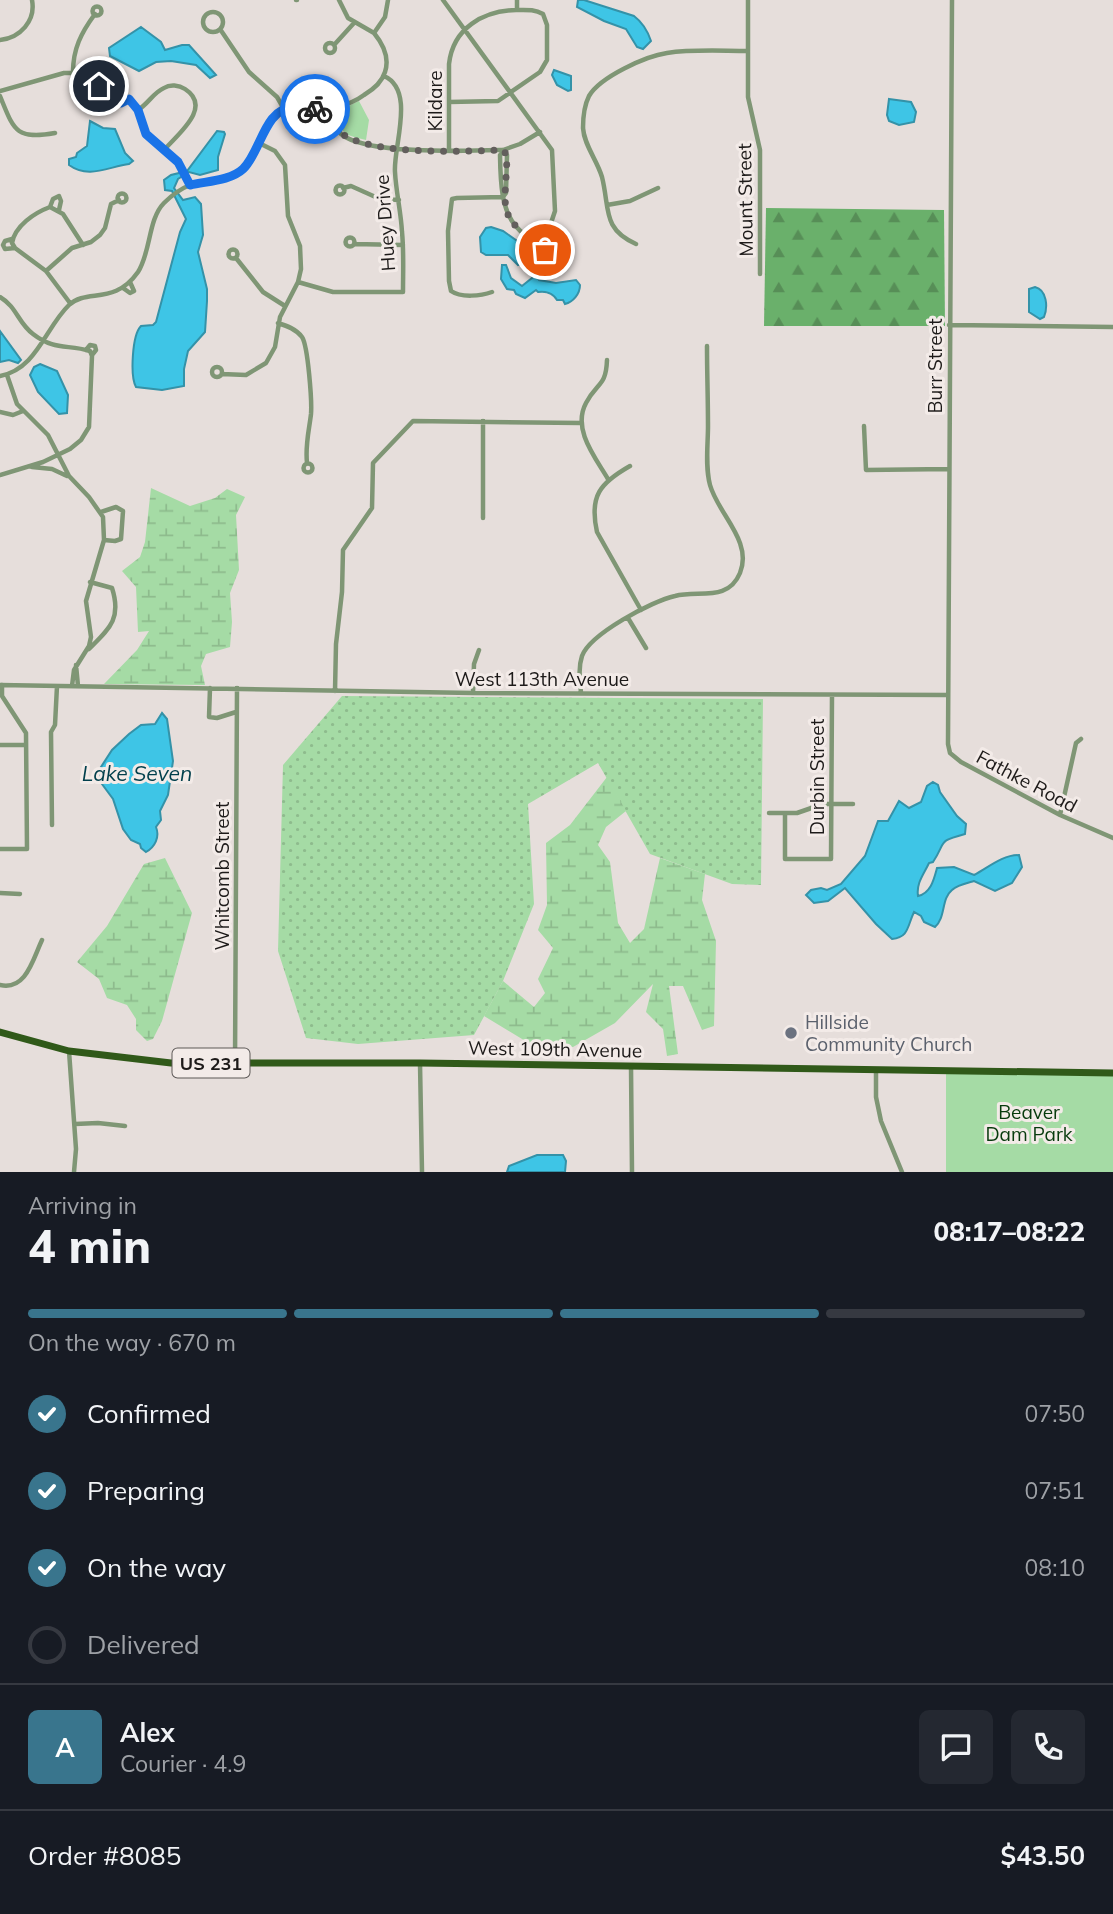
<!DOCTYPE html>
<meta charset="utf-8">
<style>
:root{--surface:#171b24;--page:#242831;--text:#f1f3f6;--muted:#9ea1a6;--line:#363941;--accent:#39758d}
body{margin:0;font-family:Mulish,sans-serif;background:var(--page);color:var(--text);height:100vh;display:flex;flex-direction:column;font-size:26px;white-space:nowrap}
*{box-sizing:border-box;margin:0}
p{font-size:23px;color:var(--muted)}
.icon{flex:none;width:38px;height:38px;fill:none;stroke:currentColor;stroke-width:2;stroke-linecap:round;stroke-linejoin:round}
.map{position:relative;height:1172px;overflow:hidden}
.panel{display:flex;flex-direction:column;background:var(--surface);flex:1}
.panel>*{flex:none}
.pin{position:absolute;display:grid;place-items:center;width:60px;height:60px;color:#fff;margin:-30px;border:4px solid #fff;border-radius:50%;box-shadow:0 2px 7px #0007}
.courier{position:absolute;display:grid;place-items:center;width:70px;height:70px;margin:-35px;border:5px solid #1a73e8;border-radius:50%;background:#fff;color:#222;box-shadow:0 2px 9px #0007}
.overview em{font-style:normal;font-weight:800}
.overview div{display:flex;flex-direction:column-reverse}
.overview{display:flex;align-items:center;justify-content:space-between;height:119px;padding:0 28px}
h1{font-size:46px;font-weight:800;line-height:52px}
.bar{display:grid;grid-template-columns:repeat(4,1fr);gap:10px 7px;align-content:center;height:84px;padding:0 28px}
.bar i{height:9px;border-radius:5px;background:var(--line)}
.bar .current{background:var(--accent)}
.bar p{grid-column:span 4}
.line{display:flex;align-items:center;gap:18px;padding:0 28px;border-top:2px solid var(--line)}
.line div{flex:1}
.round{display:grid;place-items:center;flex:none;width:74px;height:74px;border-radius:10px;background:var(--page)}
ol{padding:0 28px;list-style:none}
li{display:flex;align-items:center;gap:21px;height:77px}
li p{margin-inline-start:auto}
li .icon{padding:7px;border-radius:50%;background:var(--accent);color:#fff;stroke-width:4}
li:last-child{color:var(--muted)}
li i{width:38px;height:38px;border:4px solid var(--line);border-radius:50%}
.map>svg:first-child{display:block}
</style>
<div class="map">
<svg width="1113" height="1172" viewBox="0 0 1113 1172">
<defs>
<pattern id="grass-dots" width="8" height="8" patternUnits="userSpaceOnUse" patternTransform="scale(1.75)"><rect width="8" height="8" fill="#a5dba5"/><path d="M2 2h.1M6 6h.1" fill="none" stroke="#8ebb8d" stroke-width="1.8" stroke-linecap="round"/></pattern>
<pattern id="forest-firs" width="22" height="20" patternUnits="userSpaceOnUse" patternTransform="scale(1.75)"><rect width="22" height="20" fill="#6ab06b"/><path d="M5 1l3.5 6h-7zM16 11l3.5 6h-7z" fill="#578e57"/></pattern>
<pattern id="wetland-marsh" width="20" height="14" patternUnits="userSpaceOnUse" patternTransform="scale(1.75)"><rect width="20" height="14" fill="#a5dba5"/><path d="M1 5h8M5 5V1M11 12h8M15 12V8" fill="none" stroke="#8ebb8d"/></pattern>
</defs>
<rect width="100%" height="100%" fill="#e6dedb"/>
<path fill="url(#grass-dots)" d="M342 696 763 699 761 885 732 884 650 854 598 763 528 804 534 904 503 981 474 1035 358 1044 306 1038 278 951 283 765Z"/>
<path fill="url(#forest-firs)" d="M766 208 944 210 945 326H764Z"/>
<path fill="url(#wetland-marsh)" d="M151 488 190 506 215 498 227 489 245 497 236 515 239 570 230 593 232 622 230 647 206 654 201 666 205 685 104 684 137 650 149 631 138 632 136 587 122 571 140 557 145 542Z
M607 777 626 811 606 827 598 845 610 862 618 923 630 943 644 929 660 858 705 874 702 900 716 941 714 1026 702 1030 683 986H669L678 1054 667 1056 663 1029 646 1012 653 984 615 1023 573 1047 527 1042 484 1016 503 981 534 1007 545 993 538 979 553 948 538 930 547 905 546 843 570 825Z
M165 858 192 913 162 1021 153 1039 147 1041 136 1030V1019L127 1005 107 998 99 979 77 962 107 926 144 864Z"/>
<path fill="#a5dba5" d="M359 101 369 120 366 140C344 135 341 134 336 112Z
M946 1073 1113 1075V1172H946Z"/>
<path fill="#3ec5e6" stroke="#3492a8" stroke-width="2" d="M578 0H584L634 16C642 22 648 32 651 41L643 49 637 47 626 29 604 21 577 7Z
M141 27 161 42 165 50 182 45H189L216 75 210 78 196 65 171 61 156 62 139 71 110 56 109 48Z
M554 70 571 76V90L568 91 557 85 552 75Z
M889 99 911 102 916 112 914 122 899 125 889 121 887 115Z
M90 121 103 128 115 129 125 153 133 161 129 164C108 167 88 179 69 165V159L76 157 77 153 87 146Z
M217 131 224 132 225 134 218 157V170L200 175 189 172 178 179 174 188 183 200 195 197 201 204 203 235 198 252 207 289V301L205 332 188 351 184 369V386L162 390 136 387C130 376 132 335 141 326L153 325 156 322 180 232 186 219 172 191 165 190 164 180 171 175 187 171Z
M491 227 503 231 523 245 525 253 521 264 518 265 508 255H486L481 252 480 237 486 228Z
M502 265H506L511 278 522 286 537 274 539 280 556 283 576 280 580 285C580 294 573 302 565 304L563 300H557C553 293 545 291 538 292L536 290 525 298 516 294 514 290 507 289 501 279Z
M1035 287C1047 290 1048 307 1044 317L1040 319 1029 312V289Z
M0 331 21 360 18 363 9 360 0 362Z
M40 364 57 371 68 395 67 413 59 414 38 392 30 375 34 367Z
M162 713 167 719 173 761 168 795 160 811 161 820 156 827C160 837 155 847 146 852L141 848 140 844 131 840 123 829 113 799 99 780V770L112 750 129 734 141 725 155 724Z
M933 782 938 785 940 792 957 816 966 824 965 834C936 842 947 841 933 862L929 863C924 874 916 883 918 896 931 893 934 879 937 868L954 867 974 875C989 867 1002 855 1019 855L1022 867 1012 883 995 891 974 881C967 883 957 885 952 890 941 899 946 917 935 927L924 922 921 916 914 912C907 927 909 937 892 939L876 924 845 888 828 901 814 903 806 895 811 890 821 888 827 890 841 884 865 856 878 821H888L899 801 909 808 921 802 927 786Z
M537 1155H563L566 1161 565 1172H507L509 1166Z"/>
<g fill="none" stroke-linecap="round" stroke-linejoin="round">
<path stroke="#7f9675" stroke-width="4.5" d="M296 0H297
M339 0 348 18 374 33
M443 0 552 150 555 211 551 223 537 244
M517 0V10
M748 0V97L760 150V274
M952 0 948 744 950 753 961 762 1060 815 1113 838
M92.5 11a4.5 4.5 0 1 1 9 0a4.5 4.5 0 1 1-9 0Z
M203 22a10 10 0 1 1 20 0a10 10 0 1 1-20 0Z
M220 29 249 72 277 97 284 109
M0 40C20 38 36 21 32 0
M325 48a5 5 0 1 1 10 0a5 5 0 1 1-10 0Z
M334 45 354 23
M73 72C73 49 81 33 95 14
M101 79 100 88 121 103 129 99
M0 91 64 73H81L101 79 121 92 136 106 146 133 178 162 190 185
M0 96C14 130 15 140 55 133
M334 108C335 116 335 128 341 134 365 155 470 151 503 150L520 144 540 132
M138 110C148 104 154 92 164 88 170 84 179 85 185 89 213 107 178 134 165 149
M449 150V64C453 28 483 11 516 10 526 10 534 9 543 14L547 25V60L540 72 498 101 449 102
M503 152 500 155C501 222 509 229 567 262
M335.5 190a4.5 4.5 0 1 1 9 0a4.5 4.5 0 1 1-9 0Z
M343 188 351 186 380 199 399 200
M117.5 198a4.5 4.5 0 1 1 9 0a4.5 4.5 0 1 1-9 0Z
M503 197 506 193 507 155 503 152
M607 205 630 201 658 188
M50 207 53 199 59 196 61 201 59 210
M345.5 242a4.5 4.5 0 1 1 9 0a4.5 4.5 0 1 1-9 0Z
M12 239 5 241 3 245 5 249 15 248
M354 244 403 245
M636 244C602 229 610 209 602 177 597 160 584 145 583 128 583 117 584 106 589 96 600 77 646 56 667 53 693 49 721 51 748 51
M228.5 254a4.5 4.5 0 1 1 9 0a4.5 4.5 0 1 1-9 0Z
M236 258 263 292 285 306
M46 271 72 248 91 242 100 235 105 228 111 204 119 200
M298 282 333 292H403C403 272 404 252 402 232 401 212 396 192 395 172 393 147 416 90 384 76
M123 288 130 293 134 291 130 282
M492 292C481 296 461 298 451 291L449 281 448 231 452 199 457 198 503 197
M0 297C17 307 18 323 33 334 55 351 67 344 90 351L92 356 89 427 81 440 70 449 43 462 0 475
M70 303 46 271 15 248 12 243C15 226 34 213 50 207L63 214 83 245
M278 323C287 326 296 329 302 337 308 346 312 401 311 414 309 431 305 445 307 463
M949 325 1113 327
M86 350 90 345 95 346 96 350 92 355
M607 360C606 387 597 382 586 403 572 429 595 457 608 479
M212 372a5 5 0 1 1 10 0a5 5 0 1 1-10 0Z
M222 374 246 375 266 363 275 347 280 317 298 282 301 269 300 246 288 216 285 165 275 151 259 143
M7 375 17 404 48 435 69 476 89 497 103 517 104 540 86 601 91 637 89 646 74 670 72 686
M0 376C37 369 45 328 69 305 87 288 114 306 138 272 151 252 148 219 164 203 171 196 180 189 190 185 206 180 227 182 241 170 257 157 261 132 274 116 289 99 316 111 335 108 346 105 356 101 364 95 374 89 382 82 385 72 390 57 383 44 374 33L385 17 388 0
M0 412 13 415 23 411
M483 421V518
M864 426 866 470 949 469
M303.5 468a4.5 4.5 0 1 1 9 0a4.5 4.5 0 1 1-9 0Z
M630 466C600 483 589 496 597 532L641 610
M32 467 52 469 67 476
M101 512 116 507 123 511 121 539 115 541 104 540
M628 618 646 648
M89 649C109 629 122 619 112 588L90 582
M76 665 78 686
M0 685 473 693 948 695
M210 688 209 717 217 718 236 712
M335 691 336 644 342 592 343 550 372 508 373 463 413 421 581 423
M473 693 474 664 479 650
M581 693C580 681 578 668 582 656 590 634 652 601 675 596 699 590 728 602 740 573 753 541 718 514 710 485 705 466 708 445 708 426 708 399 707 373 707 346
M0 745H26
M769 813H797L823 804H853
M785 814V859H831L832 695
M1060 815 1076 743 1081 739
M52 825 51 732 55 725 57 686
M0 849H27L26 733 2 696V685
M0 893 20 894
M0 985C26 991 33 959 42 940
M69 1051 76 1149 74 1172
M235 1063 237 688
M420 1063 422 1172
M631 1066 632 1172
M876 1070V1097L881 1121 902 1172
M75 1124 98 1123 125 1126"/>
<path stroke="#305919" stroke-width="7" d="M0 1032 69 1051 171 1063H420L1113 1073"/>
</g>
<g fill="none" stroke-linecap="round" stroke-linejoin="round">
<path stroke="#635f5d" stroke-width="7" stroke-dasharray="0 12.6" d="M315 109 334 108 337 129C361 157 466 151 503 150L507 155C506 211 494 214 545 250"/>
<path stroke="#1a73e8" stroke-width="9" d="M99 86 121 103 129 99 138 110 146 134 178 162 190 185C207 181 230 181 243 169 261 152 264 109 293 107 300 106 308 108 315 109"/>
</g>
<circle fill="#6b7280" stroke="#f3ebe8" stroke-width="2.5" cx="791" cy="1033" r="7"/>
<g text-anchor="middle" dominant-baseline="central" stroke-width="6" stroke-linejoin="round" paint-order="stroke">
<rect fill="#f3ebe8" stroke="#5d5957" stroke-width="2" x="172.5" y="1048.5" width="77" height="29" rx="5"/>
<g font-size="18" font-weight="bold" fill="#1d1a19">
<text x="211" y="1063">US 231</text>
</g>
<g font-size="19" fill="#1d1a19" stroke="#f3ebe8">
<text transform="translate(435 101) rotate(-90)">Kildare</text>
<text transform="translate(745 200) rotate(-91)">Mount Street</text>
<text transform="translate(385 223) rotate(-94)">Huey Drive</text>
<text transform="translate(935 366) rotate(-90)">Burr Street</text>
<text x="542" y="679">West 113th Avenue</text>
<text transform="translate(817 777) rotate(-90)">Durbin Street</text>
<text transform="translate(1027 781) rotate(28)">Fathke Road</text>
<text transform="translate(222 876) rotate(-90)">Whitcomb Street</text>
<text transform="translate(555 1049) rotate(1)">West 109th Avenue</text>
</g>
<g font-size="19" fill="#5b616d" stroke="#f3ebe8" text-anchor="start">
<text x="805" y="1022">Hillside<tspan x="805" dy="22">Community Church</tspan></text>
</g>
<g font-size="19" fill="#073b0d" stroke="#f3ebe8">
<text x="1029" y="1112">Beaver<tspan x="1029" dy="22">Dam Park</tspan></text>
</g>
<g font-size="21" font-style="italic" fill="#013f4c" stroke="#f3ebe8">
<text x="137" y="773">Lake Seven</text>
</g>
</g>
</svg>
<div class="pin" style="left:545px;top:250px;background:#ea580c"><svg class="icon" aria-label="bag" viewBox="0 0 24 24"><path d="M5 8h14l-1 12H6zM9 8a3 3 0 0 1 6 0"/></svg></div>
<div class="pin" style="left:99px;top:86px;background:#1f2937"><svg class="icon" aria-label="home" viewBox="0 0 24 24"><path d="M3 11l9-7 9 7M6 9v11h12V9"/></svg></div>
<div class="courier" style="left:315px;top:109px"><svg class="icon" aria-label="bike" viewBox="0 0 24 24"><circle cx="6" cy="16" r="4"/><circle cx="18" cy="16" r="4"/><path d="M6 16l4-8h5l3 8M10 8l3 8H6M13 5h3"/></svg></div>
</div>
<section class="panel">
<div class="overview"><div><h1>4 min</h1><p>Arriving in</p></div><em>08:17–08:22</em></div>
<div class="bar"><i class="current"></i><i class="current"></i><i class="current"></i><i></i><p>On the way · 670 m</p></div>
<ol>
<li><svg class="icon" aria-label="check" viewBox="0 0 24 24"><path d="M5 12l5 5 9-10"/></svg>Confirmed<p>07:50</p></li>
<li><svg class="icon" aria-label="check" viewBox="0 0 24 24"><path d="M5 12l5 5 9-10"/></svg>Preparing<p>07:51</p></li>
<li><svg class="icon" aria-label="check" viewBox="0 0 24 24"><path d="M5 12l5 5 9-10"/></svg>On the way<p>08:10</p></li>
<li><i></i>Delivered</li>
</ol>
<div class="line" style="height:126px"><b class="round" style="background:var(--accent);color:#fff">A</b><div><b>Alex</b><p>Courier · 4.9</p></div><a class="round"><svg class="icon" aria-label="chat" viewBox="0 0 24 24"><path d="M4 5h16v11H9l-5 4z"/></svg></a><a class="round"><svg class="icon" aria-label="phone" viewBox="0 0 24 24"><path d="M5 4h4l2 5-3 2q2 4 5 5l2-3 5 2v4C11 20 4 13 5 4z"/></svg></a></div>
<div class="line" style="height:91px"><div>Order #8085</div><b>$43.50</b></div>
</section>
